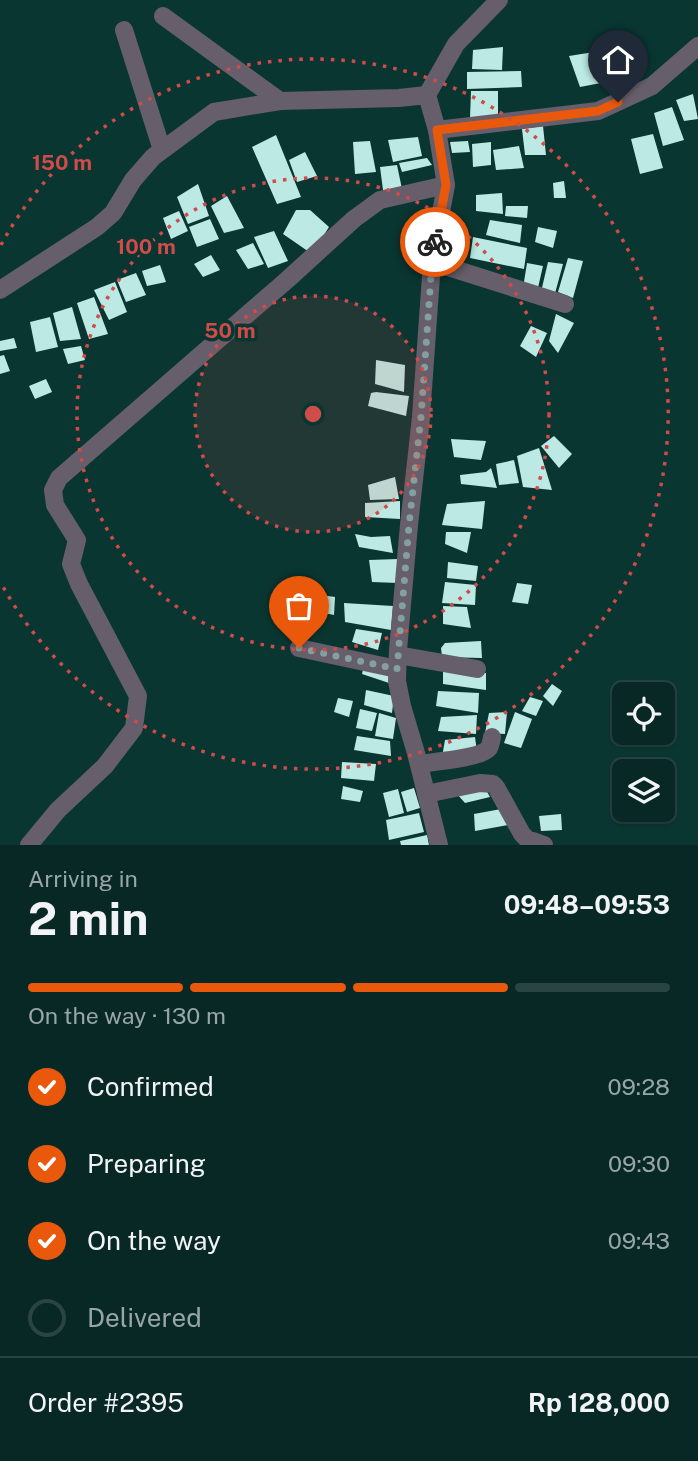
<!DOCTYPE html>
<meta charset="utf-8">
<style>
:root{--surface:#082826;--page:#163432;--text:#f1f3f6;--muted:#98a6a7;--line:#294443;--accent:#ea580c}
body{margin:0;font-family:"Public Sans",sans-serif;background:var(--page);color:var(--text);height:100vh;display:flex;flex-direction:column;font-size:26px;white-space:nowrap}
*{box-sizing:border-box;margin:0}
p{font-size:23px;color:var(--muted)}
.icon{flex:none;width:38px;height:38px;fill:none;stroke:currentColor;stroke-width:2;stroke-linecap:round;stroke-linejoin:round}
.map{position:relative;height:845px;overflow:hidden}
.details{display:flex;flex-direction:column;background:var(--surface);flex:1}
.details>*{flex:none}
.tools{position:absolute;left:612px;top:682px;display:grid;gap:14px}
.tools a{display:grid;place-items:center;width:63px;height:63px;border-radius:10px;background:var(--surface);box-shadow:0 2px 5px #0004,0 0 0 2px var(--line);font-size:35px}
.pin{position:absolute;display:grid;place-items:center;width:60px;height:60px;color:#fff;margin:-72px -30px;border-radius:50% 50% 50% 0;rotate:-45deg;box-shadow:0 0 7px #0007}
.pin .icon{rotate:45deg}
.courier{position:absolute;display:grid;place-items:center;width:70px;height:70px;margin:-35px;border:5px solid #ea580c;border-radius:50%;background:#fff;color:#222;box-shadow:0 2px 9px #0007}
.headline em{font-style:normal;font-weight:700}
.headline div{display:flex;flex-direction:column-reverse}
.headline{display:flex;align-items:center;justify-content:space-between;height:119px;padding:0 28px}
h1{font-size:46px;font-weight:700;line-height:52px}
.bar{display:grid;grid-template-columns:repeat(4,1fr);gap:10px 7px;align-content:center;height:84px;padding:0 28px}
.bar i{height:9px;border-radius:5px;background:var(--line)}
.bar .current{background:var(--accent)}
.bar p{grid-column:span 4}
.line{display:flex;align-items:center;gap:18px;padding:0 28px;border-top:2px solid var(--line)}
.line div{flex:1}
ol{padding:0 28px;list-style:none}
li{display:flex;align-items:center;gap:21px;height:77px}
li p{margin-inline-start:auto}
li .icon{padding:7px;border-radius:50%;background:var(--accent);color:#fff;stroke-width:4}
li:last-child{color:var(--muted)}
li i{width:38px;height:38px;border:4px solid var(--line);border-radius:50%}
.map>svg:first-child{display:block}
</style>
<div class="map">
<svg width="698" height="845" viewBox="0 0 698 845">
<rect width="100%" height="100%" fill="#0a3632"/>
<path fill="#bce9e3" d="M624 44 632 78 610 80 599 48Z
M503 47 502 70 472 69 473 50Z
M594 52 606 82 580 87 569 56Z
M521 71 522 87 467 89V72Z
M471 91H498V119L470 118Z
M693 94 698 119 684 121 676 100Z
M672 107 684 140 663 146 654 113Z
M543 126 546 155H525L522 129Z
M653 134 663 168 640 174 631 139Z
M276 135 301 197 277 204 252 147Z
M418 137 422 156 393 162 388 140Z
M370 141 376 172 355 174 353 142Z
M468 141 470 152 452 153 450 142Z
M491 142V165L473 167 472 144Z
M519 146 524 168 496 170 493 150Z
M305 152 317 176 297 182 289 160Z
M427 158 432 165 402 172 399 163Z
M397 165 402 189 383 190 380 167Z
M564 181 566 198H554L553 183Z
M198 184 209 216 188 224 177 197Z
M502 193 503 214 476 211V195Z
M227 196 244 228 224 233 211 206Z
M506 206H528L527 218 505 216Z
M296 210H310L329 227 312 254 283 234Z
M179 211 188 231 171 239 163 218Z
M210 219 219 239 197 247 189 227Z
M490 220 522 225 520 243 486 235Z
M538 227 557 231 553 248 535 242Z
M274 231 288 261 268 268 254 237Z
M473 237 527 248 524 269 470 258Z
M253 243 264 264 248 269 236 250Z
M211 255 220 270 203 277 194 264Z
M568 258 583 261 573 298 558 292Z
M548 262 563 264 554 297 541 292Z
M527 263 543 266 537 292 523 288Z
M160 265 166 282 147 286 142 271Z
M136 273 146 295 126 302 117 280Z
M115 282 127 312 109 320 94 290Z
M94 297 108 334 89 339 77 303Z
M72 307 81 339 60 341 53 313Z
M556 314 574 323 558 353 549 341Z
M50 317 58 347 36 352 30 322Z
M531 326 547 333 536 357 520 346Z
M14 338 17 348 0 351V341Z
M81 346 85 360 68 364 63 349Z
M4 355 10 371 0 374V356Z
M376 360 405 365 404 392 375 384Z
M46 379 52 392 35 399 29 386Z
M376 392 409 396 406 416 368 406 371 393Z
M554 436 572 454 559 468 541 446Z
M451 439 486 441 481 460 454 457Z
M539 448 552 490 523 487 517 456Z
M514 460 519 483 499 485 496 464Z
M491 468 497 488 461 484 460 475 486 472Z
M395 477 399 499 370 500 368 485Z
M400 501V519L365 517V503Z
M485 501 482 529 442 525 447 504Z
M446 532H471L467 553 445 544Z
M355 534 371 537 390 536 393 553 359 547Z
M398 559V583L372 582 369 560Z
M448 562 478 566 476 581 447 578Z
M445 582 476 585 475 605 442 603Z
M517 583 532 585 528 604 512 602Z
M314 594 335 597 334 615 310 610Z
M344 603 393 606 391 630 345 622Z
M443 606 467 607 471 628 443 624Z
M356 629 382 633 378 650 352 642Z
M481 641 482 658 442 657 441 648 445 643Z
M364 665 395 672V685L362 674Z
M443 670 486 673V690L443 684Z
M552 684 562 691 553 706 543 696Z
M366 690 394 696 392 713 364 705Z
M438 691 479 693 478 713 436 706Z
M530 697 543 701 536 716 522 711Z
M338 698 353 701 349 717 334 712Z
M360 709 377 713 372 731 356 728Z
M507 712 505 734 485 733 489 713Z
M515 712 532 719 521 748 504 743Z
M379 713 396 718 393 739 375 736Z
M477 715 476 734 438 731 441 717Z
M357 736 390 741 391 756 354 750Z
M475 737 477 752 442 757 445 740Z
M342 762 376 764 374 781 341 778Z
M343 786 363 791 360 802 341 799Z
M414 788 420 808 407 812 401 792Z
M485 788 490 797 465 803 457 794Z
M398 789 404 813 389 817 383 793Z
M501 809 508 825 475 831 474 814Z
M419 813 424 832 389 840 386 820Z
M561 814 562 830 541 831 539 816Z
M427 835 429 845H401L400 841Z"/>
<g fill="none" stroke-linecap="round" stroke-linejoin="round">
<path stroke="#665e6a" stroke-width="18" d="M163 16 280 101
M124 30 162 150
M427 95 456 44 499 0
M437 130 598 111 652 86 698 46
M432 262 565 304
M299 648 397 669
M398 655 477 669
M419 764C433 762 482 758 489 748 490 747 492 738 492 737
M426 794 480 783 493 784 496 787 522 834 527 839 544 845
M29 845 58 810 105 766 134 728 138 696 79 584 71 564 77 540 55 505 53 490 59 478 287 280 354 219 380 200 446 185"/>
<path stroke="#665e6a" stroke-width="18" d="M0 290 97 227 113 213 133 180 153 157 214 112 280 101 399 98 427 95 437 130 446 185 432 262 421 417 409 525 398 650 397 681 402 706 416 753 439 845"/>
</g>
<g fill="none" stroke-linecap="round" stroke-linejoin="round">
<path stroke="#82a09d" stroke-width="7" stroke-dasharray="0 12.6" d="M299 648 397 669 409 525 421 417 432 262 435 242"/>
<path stroke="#ea580c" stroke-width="9" d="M435 242 446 185 437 130 598 111 618 102"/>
</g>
<circle cx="313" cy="414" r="118" fill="#d24b4b" fill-opacity=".12"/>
<g fill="none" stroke="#d24b4b" stroke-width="3.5" stroke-dasharray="3.5 7">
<circle cx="313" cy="414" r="118"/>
<circle cx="313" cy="414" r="236"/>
<path d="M1 245A355 355 0 1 1 1 583"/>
</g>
<circle cx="313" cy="414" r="10" fill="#d24b4b" stroke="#0a3632" stroke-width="3.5"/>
<g font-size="21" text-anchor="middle" font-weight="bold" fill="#d24b4b" stroke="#0a3632" stroke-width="7" stroke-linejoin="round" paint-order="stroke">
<text x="62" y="170">150 m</text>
<text x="146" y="254">100 m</text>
<text x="230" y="338">50 m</text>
</g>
</svg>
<div class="tools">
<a><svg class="icon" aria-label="locate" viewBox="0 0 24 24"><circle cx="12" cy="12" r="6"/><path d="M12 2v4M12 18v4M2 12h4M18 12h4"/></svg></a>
<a><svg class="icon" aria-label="layers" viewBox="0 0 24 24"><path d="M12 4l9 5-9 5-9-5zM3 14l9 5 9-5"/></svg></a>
</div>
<div class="pin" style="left:299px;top:648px;background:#ea580c"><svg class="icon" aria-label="bag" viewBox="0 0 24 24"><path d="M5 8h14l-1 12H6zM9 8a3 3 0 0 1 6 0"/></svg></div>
<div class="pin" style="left:618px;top:102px;background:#1f2937"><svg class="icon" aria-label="home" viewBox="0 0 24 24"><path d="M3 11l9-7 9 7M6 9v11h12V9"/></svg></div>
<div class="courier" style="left:435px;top:242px"><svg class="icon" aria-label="bike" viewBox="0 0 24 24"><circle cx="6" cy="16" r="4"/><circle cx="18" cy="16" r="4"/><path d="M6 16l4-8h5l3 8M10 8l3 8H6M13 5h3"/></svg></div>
</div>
<section class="details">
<div class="headline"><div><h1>2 min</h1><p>Arriving in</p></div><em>09:48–09:53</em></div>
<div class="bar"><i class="current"></i><i class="current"></i><i class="current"></i><i></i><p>On the way · 130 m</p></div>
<ol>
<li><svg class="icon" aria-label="check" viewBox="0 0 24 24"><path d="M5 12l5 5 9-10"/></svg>Confirmed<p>09:28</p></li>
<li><svg class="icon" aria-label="check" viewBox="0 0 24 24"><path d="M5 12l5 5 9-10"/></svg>Preparing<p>09:30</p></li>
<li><svg class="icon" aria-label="check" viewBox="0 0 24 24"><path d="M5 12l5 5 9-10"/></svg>On the way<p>09:43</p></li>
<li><i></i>Delivered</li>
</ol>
<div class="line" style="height:91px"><div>Order #2395</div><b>Rp 128,000</b></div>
</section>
